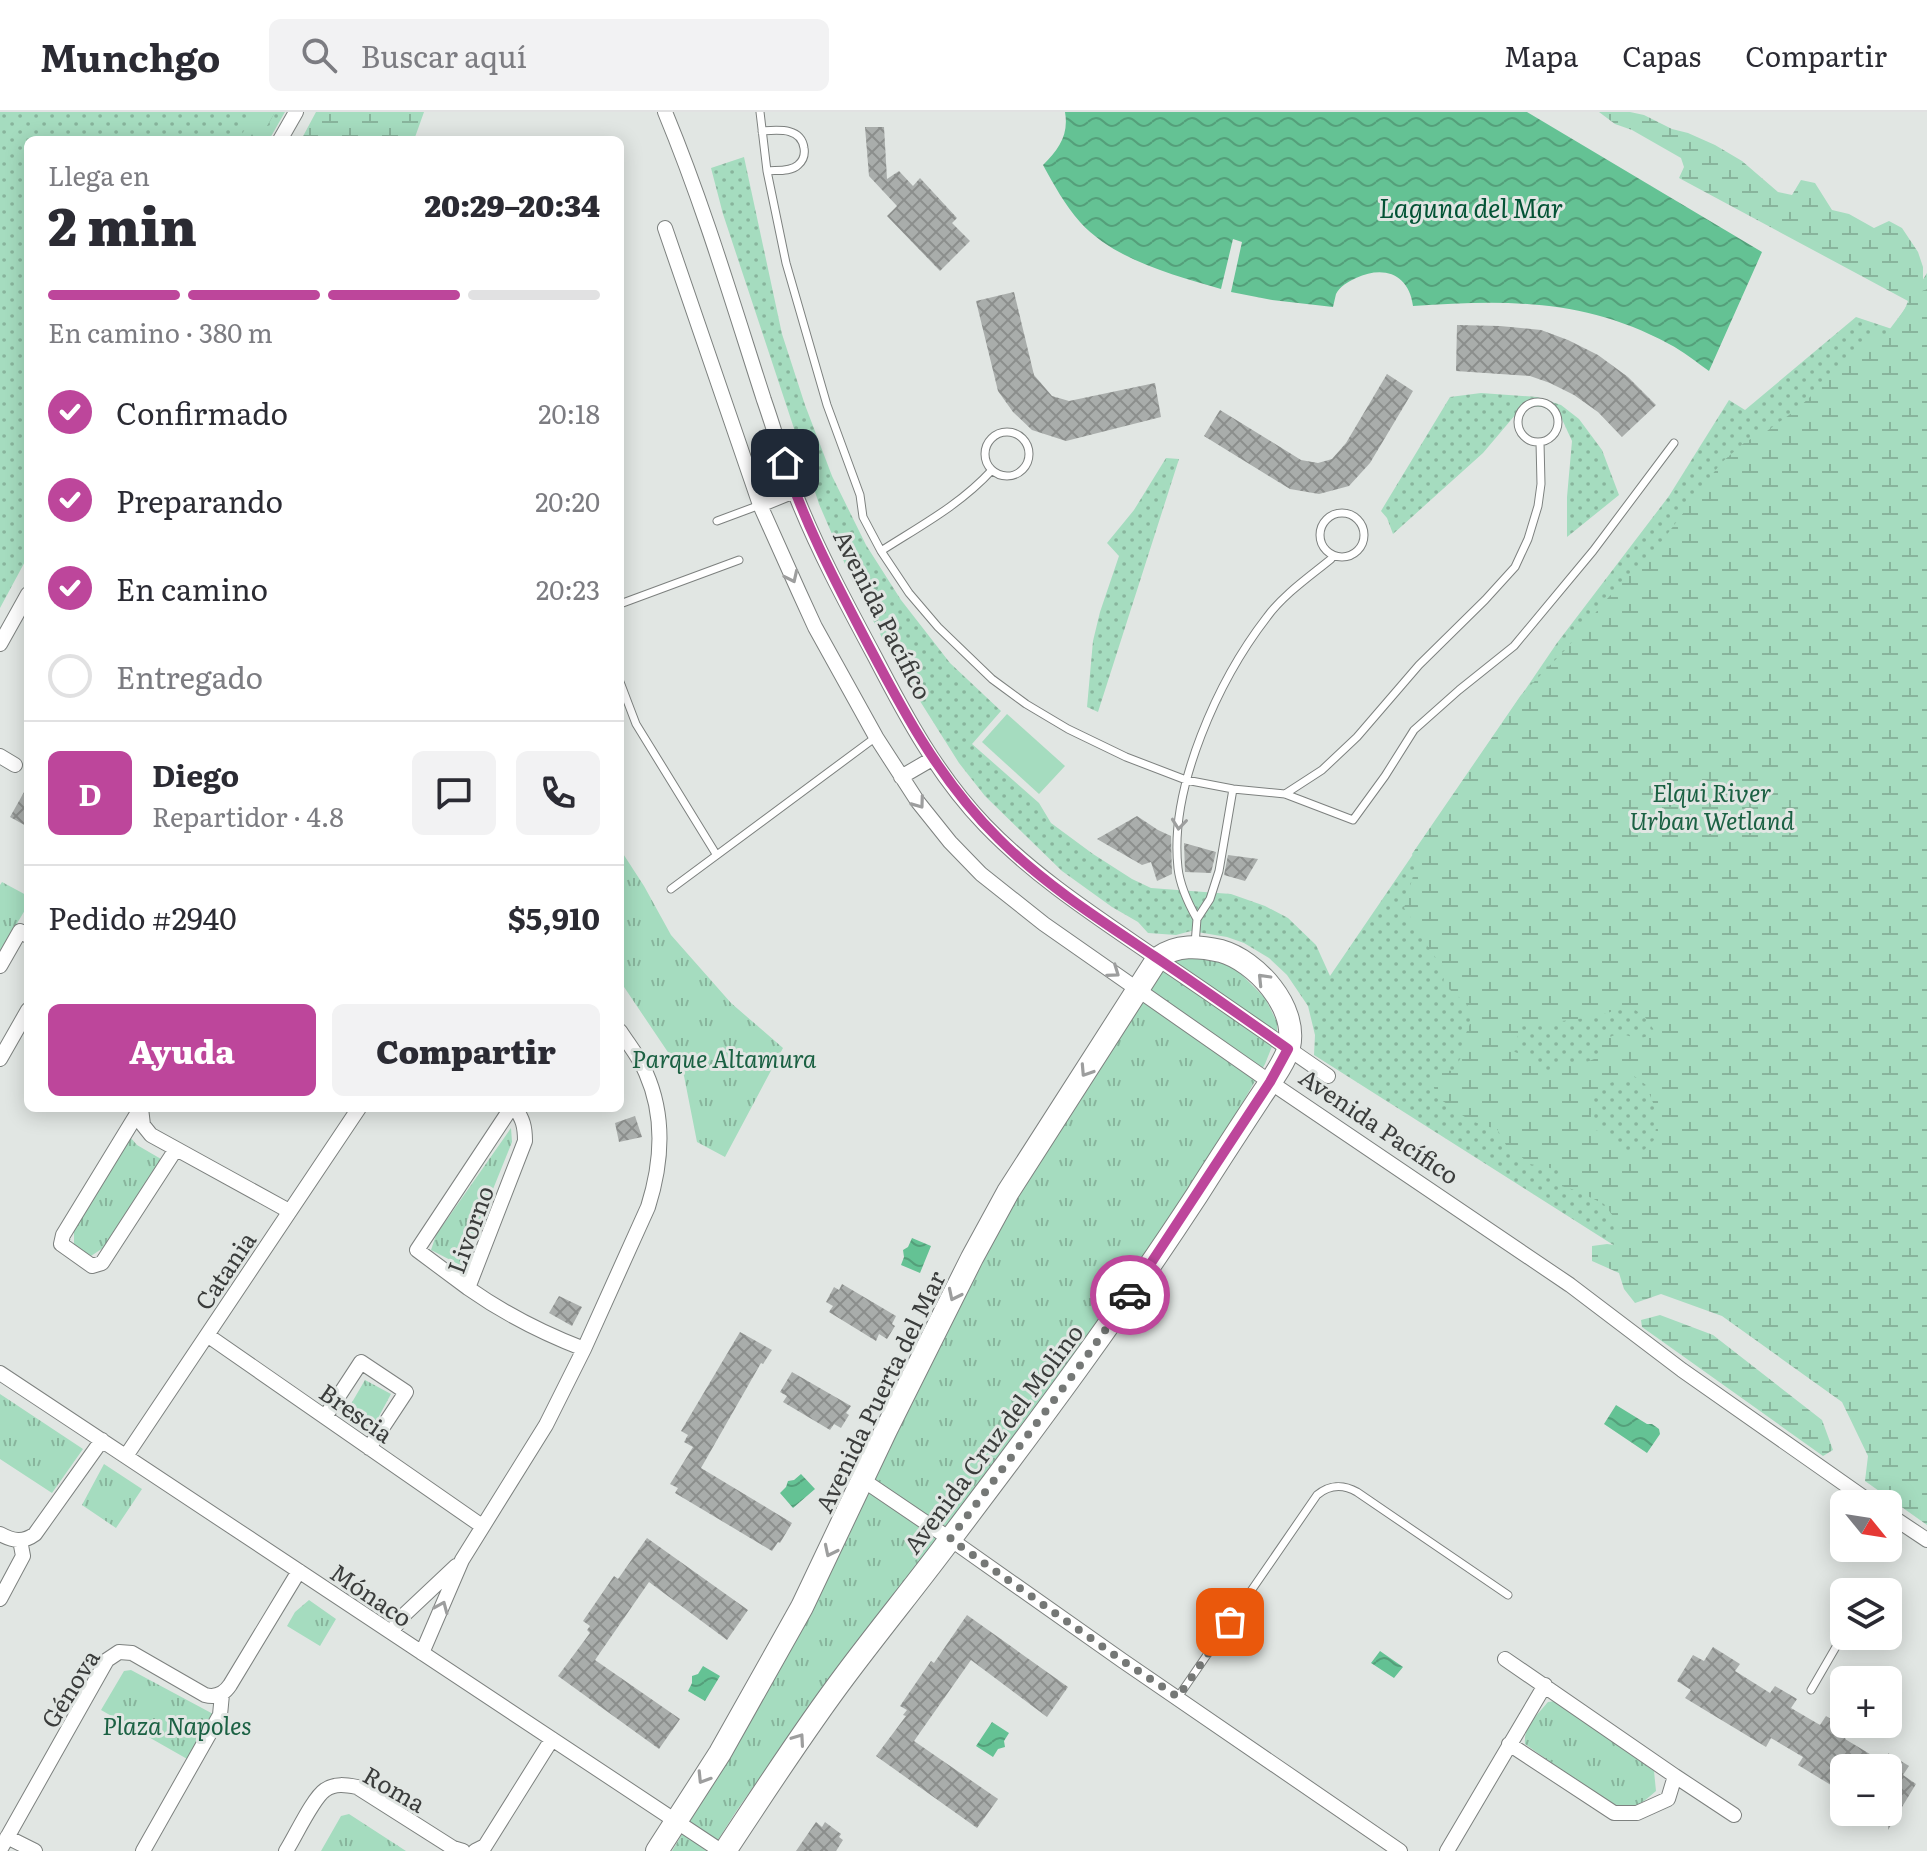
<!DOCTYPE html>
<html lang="es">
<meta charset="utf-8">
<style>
:root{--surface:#fff;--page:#f2f2f3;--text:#2b2b33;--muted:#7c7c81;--line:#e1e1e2;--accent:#bd469b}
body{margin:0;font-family:Literata,serif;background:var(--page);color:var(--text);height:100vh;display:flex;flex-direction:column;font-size:30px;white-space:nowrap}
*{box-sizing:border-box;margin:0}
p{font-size:26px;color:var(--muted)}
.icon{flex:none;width:44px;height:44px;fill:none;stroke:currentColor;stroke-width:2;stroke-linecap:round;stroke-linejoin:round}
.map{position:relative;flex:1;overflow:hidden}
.sheet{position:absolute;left:24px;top:24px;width:600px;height:976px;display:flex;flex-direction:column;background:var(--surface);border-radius:12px;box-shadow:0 4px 20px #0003}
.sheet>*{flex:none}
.needle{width:52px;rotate:120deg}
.fabs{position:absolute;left:1830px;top:1378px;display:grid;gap:16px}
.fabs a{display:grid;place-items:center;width:72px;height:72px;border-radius:12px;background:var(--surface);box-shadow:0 4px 20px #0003;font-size:40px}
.pin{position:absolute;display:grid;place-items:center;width:68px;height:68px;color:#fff;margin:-34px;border-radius:16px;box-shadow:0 4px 12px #0006}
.courier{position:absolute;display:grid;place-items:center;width:80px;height:80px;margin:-40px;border:6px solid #bd469b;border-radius:50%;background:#fff;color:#222;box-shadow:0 2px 10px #0007}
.headline em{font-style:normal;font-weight:800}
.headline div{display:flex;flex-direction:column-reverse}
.headline{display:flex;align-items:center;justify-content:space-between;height:136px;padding:0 24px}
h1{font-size:52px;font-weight:800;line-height:60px}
.bar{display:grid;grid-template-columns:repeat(4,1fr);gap:12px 8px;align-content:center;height:96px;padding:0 24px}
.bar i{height:10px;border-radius:6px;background:var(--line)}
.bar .on{background:var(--accent)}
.bar p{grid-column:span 4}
.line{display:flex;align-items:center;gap:20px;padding:0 24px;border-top:2px solid var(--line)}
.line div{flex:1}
.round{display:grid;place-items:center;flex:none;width:84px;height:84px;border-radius:12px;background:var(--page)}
ol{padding:0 24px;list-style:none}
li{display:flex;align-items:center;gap:24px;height:88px}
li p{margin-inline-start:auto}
li .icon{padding:8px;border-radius:50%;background:var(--accent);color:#fff;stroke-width:4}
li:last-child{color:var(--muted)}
li i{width:44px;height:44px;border:4px solid var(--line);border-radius:50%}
.cta{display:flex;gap:16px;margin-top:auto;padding:16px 24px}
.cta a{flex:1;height:92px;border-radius:12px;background:var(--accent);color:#fff;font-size:32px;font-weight:800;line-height:92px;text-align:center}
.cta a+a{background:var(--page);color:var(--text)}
header{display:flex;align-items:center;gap:48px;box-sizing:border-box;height:112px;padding:0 40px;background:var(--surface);border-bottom:2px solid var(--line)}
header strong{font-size:38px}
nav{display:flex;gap:44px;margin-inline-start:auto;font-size:28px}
.search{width:560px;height:72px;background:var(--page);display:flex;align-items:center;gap:20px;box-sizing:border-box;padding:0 28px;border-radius:12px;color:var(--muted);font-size:30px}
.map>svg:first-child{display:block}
</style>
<header>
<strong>Munchgo</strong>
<div class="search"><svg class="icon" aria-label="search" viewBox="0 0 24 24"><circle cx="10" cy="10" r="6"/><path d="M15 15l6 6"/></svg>Buscar aquí</div>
<nav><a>Mapa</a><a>Capas</a><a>Compartir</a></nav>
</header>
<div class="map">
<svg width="1927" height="1739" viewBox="0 0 1927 1739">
<defs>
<pattern id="grass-dots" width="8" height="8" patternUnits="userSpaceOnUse" patternTransform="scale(2)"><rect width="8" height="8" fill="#a5dcbf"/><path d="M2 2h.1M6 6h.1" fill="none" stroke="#88b49c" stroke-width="1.8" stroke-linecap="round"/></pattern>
<pattern id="forest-firs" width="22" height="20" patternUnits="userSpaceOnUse" patternTransform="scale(2)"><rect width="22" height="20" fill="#a5dcbf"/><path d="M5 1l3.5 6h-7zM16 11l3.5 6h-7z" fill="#88b49c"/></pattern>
<pattern id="wetland-marsh" width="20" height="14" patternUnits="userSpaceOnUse" patternTransform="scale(2)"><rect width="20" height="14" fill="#a5dcbf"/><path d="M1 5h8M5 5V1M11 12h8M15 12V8" fill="none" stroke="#88b49c"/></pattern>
<pattern id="park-tufts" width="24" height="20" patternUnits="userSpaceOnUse" patternTransform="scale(2)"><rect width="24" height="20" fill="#a5dcbf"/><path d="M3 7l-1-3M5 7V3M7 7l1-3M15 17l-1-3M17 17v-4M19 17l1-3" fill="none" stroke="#88b49c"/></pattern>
<pattern id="water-waves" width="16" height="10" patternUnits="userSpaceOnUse" patternTransform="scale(2)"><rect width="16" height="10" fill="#64c294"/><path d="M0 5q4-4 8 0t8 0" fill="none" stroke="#549f7a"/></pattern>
<pattern id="building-cross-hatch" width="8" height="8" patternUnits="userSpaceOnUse" patternTransform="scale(2)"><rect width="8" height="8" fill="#a9adab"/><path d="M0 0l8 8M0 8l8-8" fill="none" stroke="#8b8e8c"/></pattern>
</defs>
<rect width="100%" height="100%" fill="#e1e6e3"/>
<path fill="url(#grass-dots)" d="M0 0H285L269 28H28V444L0 496Z
M744 45 782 222 805 293 832 364 866 433 901 488 950 551 1001 599 972 632 1039 691 1051 711 1093 742 1132 767 1151 776 1231 782 1265 794 1288 806 1316 833 1330 864 1557 531 1669 384 1729 288 1745 298 1856 205 1892 217 1927 161V1332L1314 943 1315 923 1308 894 1287 863 1269 846 1244 831 1227 825 1191 819 1176 823 1148 821 1138 810 1112 795 1062 759 985 684 959 651 891 543 851 466 819 392 723 102 711 56Z
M1481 281 1537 285 1561 293 1579 307 1602 338 1619 383 1567 425V385L1572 329 1561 305 1543 295 1526 294 1516 302 1483 341 1393 422 1387 406 1381 399 1450 285Z
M1166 346 1179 347 1098 600 1087 595 1093 529 1100 500 1119 444 1107 431 1134 398Z"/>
<path fill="url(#forest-firs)" d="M254 0H275L260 28H239Z"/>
<path fill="url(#wetland-marsh)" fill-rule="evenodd" d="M316 0H424L414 28H301Z
M1599 0H1630L1644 3 1672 17 1688 21 1715 33 1742 49 1778 80 1792 83 1801 68 1815 71 1832 98 1849 102 1874 116 1889 109 1902 116 1918 140 1923 155V169L1917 182 1927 177V1413L1865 1369 1868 1344 1842 1290 1722 1204 1661 1182 1635 1191 1624 1177 1619 1161 1592 1149V1134L1607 1132 1623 1134 1614 1120 1613 1104 1604 1092 1575 1078 1561 1074 1560 1058 1530 1052 1506 1033 1497 1017C1486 1014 1475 1011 1465 1005 1454 998 1451 993 1437 986L1433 972 1439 958 1454 959 1461 945 1462 931 1474 902C1464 885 1455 885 1443 871L1446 857C1427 840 1420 816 1404 796L1417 750 1412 742 1521 583 1567 536 1605 489 1659 433 1721 351 1745 330 1767 319 1796 298 1876 224 1886 222 1905 197 1908 189 1679 66 1684 55 1681 46 1632 18 1615 12ZM1630 894 1645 905 1656 921 1639 927 1619 921 1601 929 1599 945 1574 955 1559 951 1546 965 1530 947 1513 939 1521 914 1594 905ZM1634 964 1646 973 1657 1001 1655 1027 1640 1042 1623 1041 1607 1023 1591 1016V999L1594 979 1609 971Z
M1660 1203 1713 1223 1822 1308 1833 1338 1823 1344 1642 1215 1641 1208Z"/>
<path fill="url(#park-tufts)" d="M620 737 644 774 671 823 731 891 783 936 725 1045 697 1030 684 964 620 869Z
M2 770 28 784V793L0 840V773Z
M1209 845 1237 858 1265 886 1277 910V922L1265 952 1173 1110 1127 1179 793 1619 737 1698 711 1739H672L728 1646 811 1500 850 1421 895 1323 981 1151 1017 1086 1162 858 1174 846Z
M511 1016 512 1030 462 1154 431 1138 436 1123Z
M130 1025 137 1033 161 1047 103 1136 91 1144 74 1133V1119Z
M365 1268 391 1282 371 1319 344 1304Z
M0 1282 83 1337 52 1381 0 1347Z
M104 1352 142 1377 116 1416 82 1393Z
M309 1488 336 1507 320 1534 287 1514 295 1500Z
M131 1558 215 1603 189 1648 101 1598 124 1559Z
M1555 1589 1654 1659 1656 1679C1637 1696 1633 1697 1608 1691L1525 1632C1523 1615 1538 1602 1548 1590Z
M349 1702 406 1739H321L341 1704Z"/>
<path fill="#a5dcbf" d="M1007 602 1065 654 1039 682 982 630Z"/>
<path fill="url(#water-waves)" d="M1065 0H1527L1762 140 1709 259C1696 250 1683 239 1669 232 1584 186 1506 188 1413 194 1409 162 1384 153 1356 166 1348 170 1340 174 1336 182 1335 186 1334 191 1333 195L1272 188 1231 180 1242 130 1233 127 1221 177C1174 163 1114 148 1080 110 1065 93 1054 73 1043 53 1059 37 1069 23 1065 0Z
M912 1126 931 1134 920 1161 901 1153 904 1145 903 1138 908 1135Z
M1616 1293 1647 1312H1652L1659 1317 1660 1322 1647 1341 1604 1312Z
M801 1362 815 1377 793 1396 780 1381 786 1375 788 1369 794 1368Z
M1380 1539 1403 1555 1394 1566 1371 1551Z
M703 1554 720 1564 705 1589 688 1579 692 1571V1564L698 1562Z
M992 1610 1009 1621 1004 1629 1005 1635 998 1637 993 1645 976 1634Z"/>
<path fill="url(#building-cross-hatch)" d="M865 15H884L887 67 899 59 913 74 920 66 957 106 952 111 970 129 940 159 887 104 897 94 869 64Z
M1014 180 1034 263 1052 284 1069 289 1155 271 1161 305 1066 329 1032 318 1013 300 998 279 976 189Z
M1457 213 1500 214 1541 218 1568 228 1598 243 1628 265 1656 293 1622 325 1598 300 1574 283 1550 271 1530 264 1456 259Z
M1387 262 1413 279 1370 351 1349 374 1319 382 1290 377 1204 324 1220 298 1301 348 1318 351 1332 347 1346 331Z
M28 673V715L10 705Z
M1137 704 1158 718 1171 724 1172 762 1157 769 1151 750 1142 753 1097 727Z
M1184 731 1216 740 1211 761 1185 760Z
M1228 743 1258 747 1245 769 1224 763Z
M635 1004 642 1025 619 1030 615 1011Z
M842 1172 896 1204 892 1212 895 1214 887 1227 879 1222 876 1229 829 1200 833 1194 826 1190 834 1175 839 1178Z
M559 1184 582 1195 572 1214 549 1201Z
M740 1220 772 1238 763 1252 761 1251 701 1356 792 1411 780 1431 778 1430 772 1439 675 1381 678 1376 670 1372 693 1335 684 1330 688 1323 681 1319Z
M792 1260 851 1294 846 1301 849 1303 841 1316 834 1312 830 1318 783 1290 787 1284 780 1280Z
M647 1426 748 1498 727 1528 649 1470 595 1548 680 1607 659 1637 558 1564 590 1521 587 1518 590 1514 583 1509 614 1464 618 1467Z
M967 1503 1068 1575 1047 1605 971 1548 914 1629 998 1687 977 1716 876 1644 906 1604 903 1603 907 1598 900 1594 931 1549 934 1551Z
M1713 1535 1740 1552 1735 1559 1770 1581 1775 1574 1797 1587 1791 1596 1820 1613 1826 1604 1850 1619 1845 1627 1888 1653V1641L1909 1654 1903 1663 1916 1672 1888 1718V1656H1844V1681L1798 1653 1803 1645 1771 1626 1766 1635 1685 1586 1691 1578 1677 1569 1693 1543 1704 1549Z
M816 1710 822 1715 825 1710 841 1722 839 1725 843 1728 836 1739H796Z"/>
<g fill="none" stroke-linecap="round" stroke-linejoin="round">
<defs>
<path id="lane" d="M760 0 767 59 786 151 827 293 860 383 863 405 881 439 909 481 938 515 992 567 1026 592 1068 617 1126 645 1186 668 1233 677 1285 682 1353 708 1385 664 1414 618 1459 578 1514 534 1593 439 1674 331
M762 19C778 18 801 15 804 36 805 42 804 48 798 53 791 60 776 58 767 59
M1518 310a20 20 0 1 1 40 0a20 20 0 1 1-40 0Z
M985 342a22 22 0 1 1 44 0a22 22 0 1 1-44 0Z
M1320 423a22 22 0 1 1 44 0a22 22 0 1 1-44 0Z
M717 409 760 393
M881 439C920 414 960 393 992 358
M620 492 739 448
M620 570 636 612 716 742
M1285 682 1322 658 1357 625 1419 553 1485 488 1515 455 1528 427 1538 394 1541 372 1540 330
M671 777 876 625
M1197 807C1188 791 1180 774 1178 756 1169 675 1219 567 1267 505 1284 482 1309 465 1331 447L1333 443
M1195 832 1197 807 1210 787 1219 759 1233 677
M1811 1578 1844 1521
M1178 1585 1317 1383C1329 1373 1343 1372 1357 1380L1508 1483"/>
<path id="street" d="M665 0C704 94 733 192 764 288 775 319 783 350 795 381 817 437 846 491 875 545 906 605 938 664 985 713 1036 766 1097 805 1158 847 1215 885 1271 925 1328 964
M280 28 296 0
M665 116 760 393 799 480 815 515 876 625 918 690 950 730 981 762 1044 812 1270 970 1570 1173 1682 1258 1873 1392
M760 393 794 379
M0 532 28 482
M0 644 15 653
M901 665 932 647
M0 854 20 819 28 824
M0 947 28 898
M141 996 143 1013 151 1023 289 1099
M515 996C523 1007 525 1015 525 1029L468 1176C505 1202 542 1221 584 1237
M140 997 63 1123 61 1132 92 1154 102 1151 176 1037
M468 1176 417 1138 511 996
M207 1223 482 1414
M0 1261 721 1739
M325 1305 361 1250 406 1280 369 1336
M126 1344 359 996
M863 1368 950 1427 1123 1549 1400 1739
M1888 1402 1927 1428
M0 1422C13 1429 23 1431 35 1422L102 1328
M0 1487 23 1444 20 1428
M391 1520 405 1502 456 1454
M422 1541 462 1448 546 1313 584 1237 648 1095C662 1051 665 1004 646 961 640 946 629 933 620 919
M1505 1547 1675 1664 1668 1687 1637 1701H1614L1509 1632
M1675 1664 1734 1703
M7 1725 35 1739
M0 1738 107 1548 119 1540 132 1541 205 1583C216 1586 224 1582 230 1573L299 1459
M143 1739 220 1603 222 1582
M286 1739C295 1725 313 1686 325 1678 335 1671 346 1673 357 1675L453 1736 463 1739
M475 1739 485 1734 552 1627
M1447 1739 1545 1573"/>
<path id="secondary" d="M657 1739 720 1641 802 1495 886 1318 972 1146 1008 1080 1158 846C1177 832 1198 834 1221 839 1256 849 1298 895 1289 935 1285 951 1268 973 1259 987 1238 1019 1217 1051 1197 1083 1120 1201 1036 1314 951 1426 916 1473 879 1518 844 1565 802 1621 764 1680 725 1739"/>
</defs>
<use href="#lane" stroke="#7d817f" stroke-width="9"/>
<use href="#street" stroke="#7d817f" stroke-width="16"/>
<use href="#secondary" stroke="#7d817f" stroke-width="24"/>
<use href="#lane" stroke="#fff" stroke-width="7"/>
<use href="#street" stroke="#fff" stroke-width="14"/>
<use href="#secondary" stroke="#fff" stroke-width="22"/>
</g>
<defs><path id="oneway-chevron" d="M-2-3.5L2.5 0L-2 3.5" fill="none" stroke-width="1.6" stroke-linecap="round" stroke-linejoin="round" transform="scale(2)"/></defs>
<g stroke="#9d9e9e">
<use href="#oneway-chevron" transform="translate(792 465) rotate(65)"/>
<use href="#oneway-chevron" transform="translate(919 691) rotate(54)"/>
<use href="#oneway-chevron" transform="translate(1179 712) rotate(96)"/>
<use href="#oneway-chevron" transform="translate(1114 860) rotate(35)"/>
<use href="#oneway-chevron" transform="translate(1263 867) rotate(-134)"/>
<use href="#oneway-chevron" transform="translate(1086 959) rotate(123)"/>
<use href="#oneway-chevron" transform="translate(954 1183) rotate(116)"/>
<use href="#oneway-chevron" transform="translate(830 1439) rotate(116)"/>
<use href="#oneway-chevron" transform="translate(442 1495) rotate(-67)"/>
<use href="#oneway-chevron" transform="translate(799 1627) rotate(-55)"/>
<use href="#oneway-chevron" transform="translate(703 1666) rotate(122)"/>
</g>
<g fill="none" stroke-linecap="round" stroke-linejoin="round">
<path stroke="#757876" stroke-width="8" stroke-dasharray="0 14.4" d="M1130 1183 1087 1244 950 1427 1123 1549 1178 1585 1230 1510"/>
<path stroke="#bd469b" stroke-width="10" d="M785 351C804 409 832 463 860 517 899 592 938 667 999 727 1045 773 1100 808 1154 844 1199 874 1244 906 1288 937L1270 970 1130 1183"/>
</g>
<g text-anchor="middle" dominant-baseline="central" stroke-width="6" stroke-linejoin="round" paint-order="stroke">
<g font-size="24" fill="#3b3d3c" stroke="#e1e6e3">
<text transform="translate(884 502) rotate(63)">Avenida Pacífico</text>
<text transform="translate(1380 1013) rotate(34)">Avenida Pacífico</text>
<text transform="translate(469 1117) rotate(-70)">Livorno</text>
<text transform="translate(224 1158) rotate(-56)">Catania</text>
<text transform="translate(879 1279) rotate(-64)">Avenida Puerta del Mar</text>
<text transform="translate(357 1300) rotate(35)">Brescia</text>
<text transform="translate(992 1326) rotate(-53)">Avenida Cruz del Molino</text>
<text transform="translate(372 1482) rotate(34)">Mónaco</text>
<text transform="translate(69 1576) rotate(-58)">Génova</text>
<text transform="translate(395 1676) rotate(30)">Roma</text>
</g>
<g font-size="24" font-style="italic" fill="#1b6143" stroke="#e1e6e3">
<text x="1712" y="679">Elqui River<tspan x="1712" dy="28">Urban Wetland</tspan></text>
<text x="724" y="945">Parque Altamura</text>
<text x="177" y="1612">Plaza Napoles</text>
</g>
<g font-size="26" font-style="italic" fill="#035335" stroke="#e1e6e3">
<text x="1471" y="94">Laguna del Mar</text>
</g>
</g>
</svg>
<div class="fabs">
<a><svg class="needle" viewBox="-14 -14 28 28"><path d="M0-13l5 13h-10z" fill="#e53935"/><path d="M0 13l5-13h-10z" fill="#7c7c81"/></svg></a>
<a><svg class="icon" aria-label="layers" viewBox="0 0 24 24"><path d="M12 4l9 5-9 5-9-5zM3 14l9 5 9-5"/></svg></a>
<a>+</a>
<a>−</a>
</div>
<div class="pin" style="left:1230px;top:1510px;background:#ea580c"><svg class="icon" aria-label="bag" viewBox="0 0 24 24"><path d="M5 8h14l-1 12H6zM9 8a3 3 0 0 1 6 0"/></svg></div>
<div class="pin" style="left:785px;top:351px;background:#1f2937"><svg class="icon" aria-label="home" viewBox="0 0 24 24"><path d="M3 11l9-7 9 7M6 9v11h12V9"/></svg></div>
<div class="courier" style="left:1130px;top:1183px"><svg class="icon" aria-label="car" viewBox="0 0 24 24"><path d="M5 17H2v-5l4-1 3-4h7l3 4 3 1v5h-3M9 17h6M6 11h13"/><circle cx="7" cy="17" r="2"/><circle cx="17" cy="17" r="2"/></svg></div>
<section class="sheet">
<div class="headline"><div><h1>2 min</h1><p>Llega en</p></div><em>20:29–20:34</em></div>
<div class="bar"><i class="on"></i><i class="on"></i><i class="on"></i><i></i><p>En camino · 380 m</p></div>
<ol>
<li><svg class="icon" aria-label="check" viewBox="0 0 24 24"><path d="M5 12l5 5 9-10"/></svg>Confirmado<p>20:18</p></li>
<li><svg class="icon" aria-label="check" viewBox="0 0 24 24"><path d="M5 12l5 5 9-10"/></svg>Preparando<p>20:20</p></li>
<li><svg class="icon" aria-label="check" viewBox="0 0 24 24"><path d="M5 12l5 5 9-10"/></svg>En camino<p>20:23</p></li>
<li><i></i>Entregado</li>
</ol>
<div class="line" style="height:144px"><b class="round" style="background:var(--accent);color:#fff">D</b><div><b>Diego</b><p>Repartidor · 4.8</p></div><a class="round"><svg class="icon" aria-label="chat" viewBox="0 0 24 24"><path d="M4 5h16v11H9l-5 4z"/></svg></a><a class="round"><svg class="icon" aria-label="phone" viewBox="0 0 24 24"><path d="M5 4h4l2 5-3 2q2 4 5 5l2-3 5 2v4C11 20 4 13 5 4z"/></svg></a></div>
<div class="line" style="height:104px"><div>Pedido #2940</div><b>$5,910</b></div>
<div class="cta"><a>Ayuda</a><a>Compartir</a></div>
</section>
</div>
